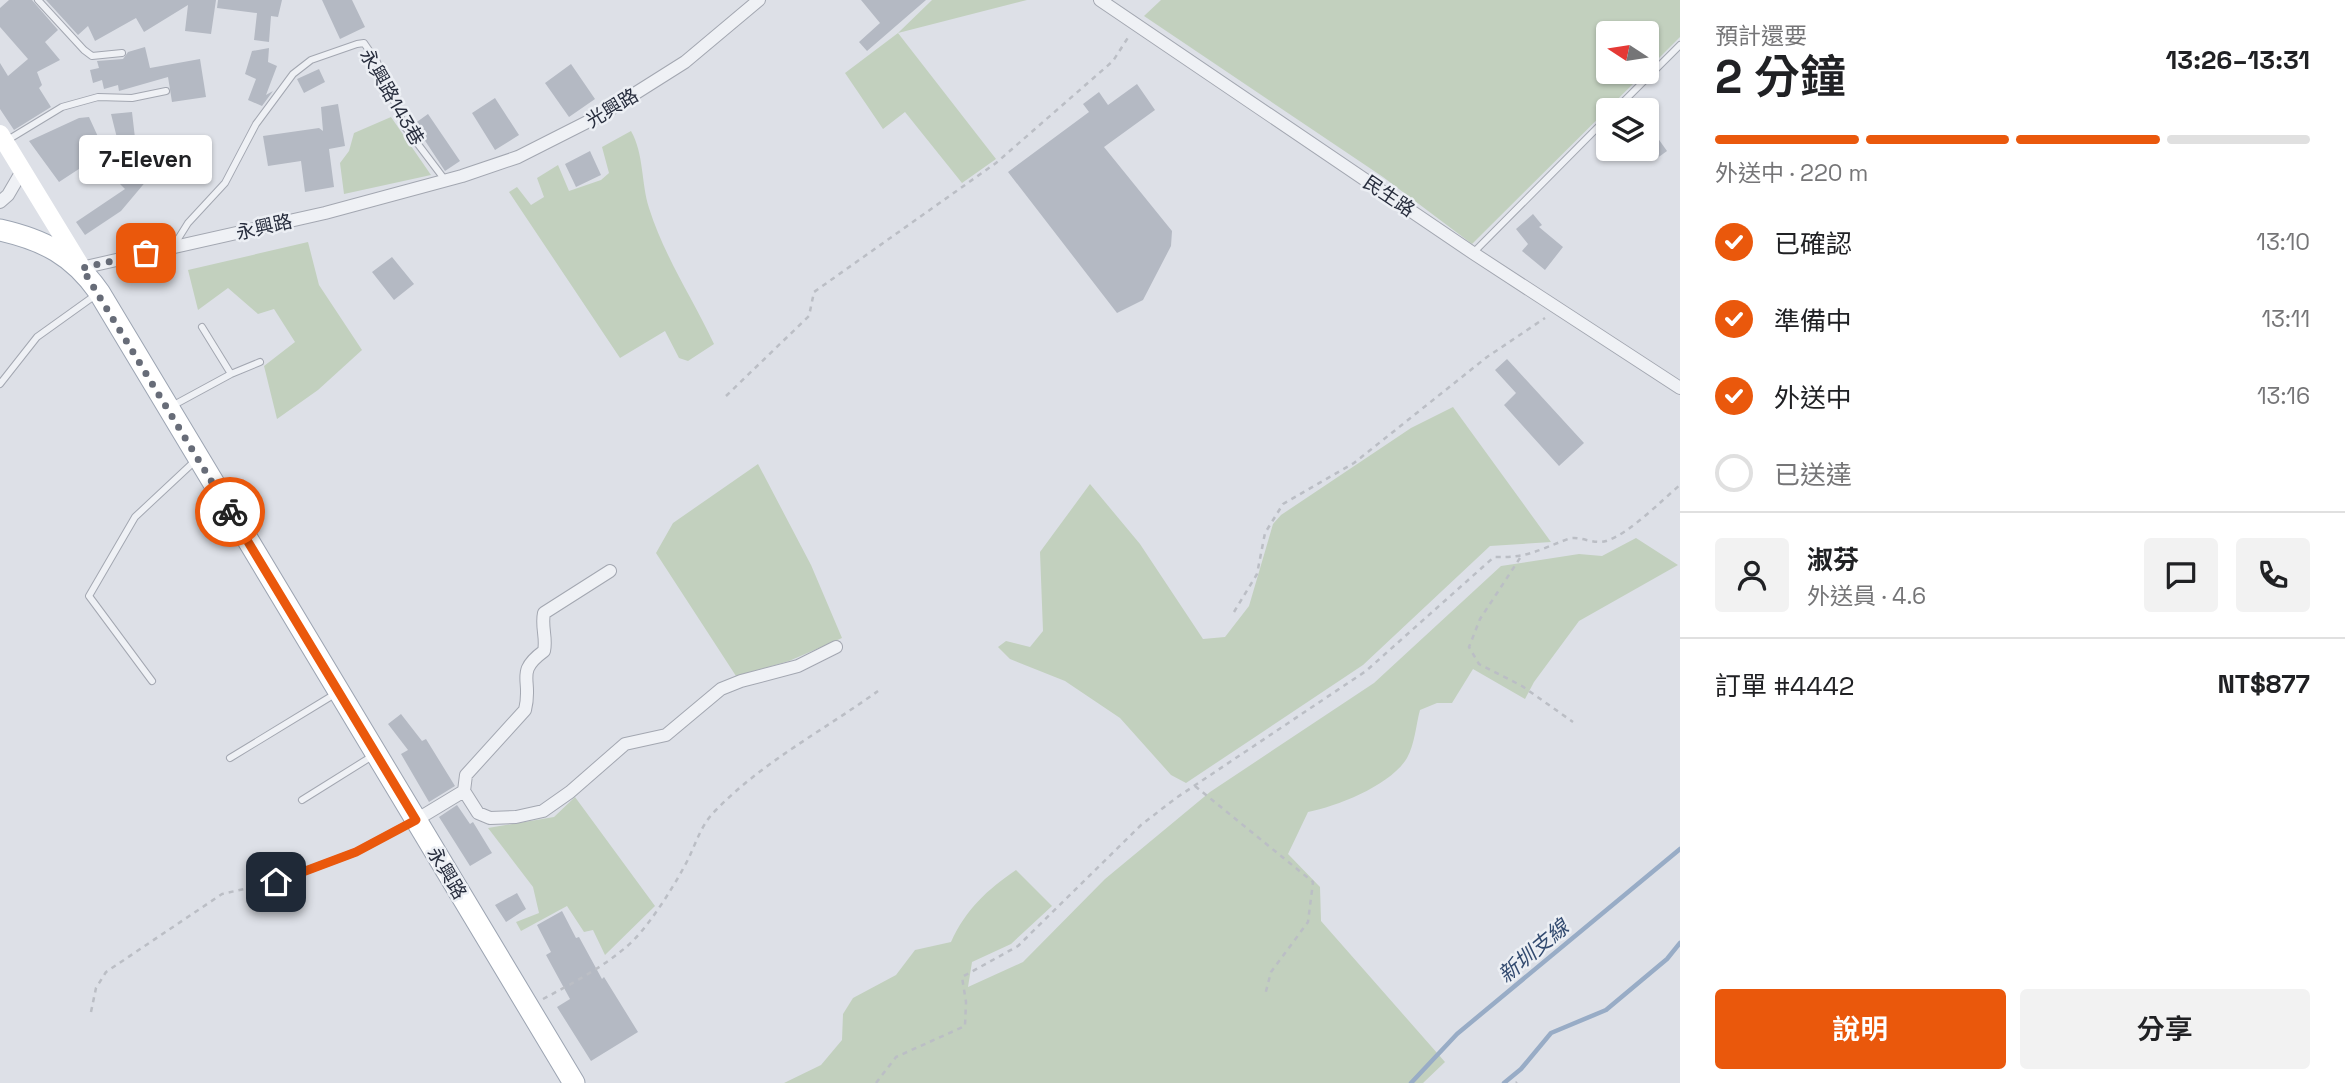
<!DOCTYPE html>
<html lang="zh-TW">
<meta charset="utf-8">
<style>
:root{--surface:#fff;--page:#f2f2f2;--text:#202124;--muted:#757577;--line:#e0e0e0;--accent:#ea580c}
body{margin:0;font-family:"Space Grotesk","Noto Sans TC",sans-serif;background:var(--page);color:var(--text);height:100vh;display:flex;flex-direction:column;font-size:26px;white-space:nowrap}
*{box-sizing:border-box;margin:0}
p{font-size:23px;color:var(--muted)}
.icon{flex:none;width:38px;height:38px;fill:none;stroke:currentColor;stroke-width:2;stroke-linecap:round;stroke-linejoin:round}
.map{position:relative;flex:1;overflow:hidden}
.panel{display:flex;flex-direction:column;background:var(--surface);width:665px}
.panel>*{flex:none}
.needle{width:46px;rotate:282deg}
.fabs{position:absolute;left:1596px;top:21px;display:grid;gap:14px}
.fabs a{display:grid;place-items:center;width:63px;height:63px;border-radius:7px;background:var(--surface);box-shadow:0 2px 5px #0004;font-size:35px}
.pin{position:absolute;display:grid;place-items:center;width:60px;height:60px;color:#fff;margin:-30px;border-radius:14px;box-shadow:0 4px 10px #0006}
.courier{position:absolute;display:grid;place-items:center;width:70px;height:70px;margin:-35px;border:5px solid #ea580c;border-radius:50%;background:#fff;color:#222;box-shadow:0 2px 9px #0007}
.bubble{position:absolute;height:49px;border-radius:7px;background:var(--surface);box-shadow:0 2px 5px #0004;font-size:23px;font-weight:600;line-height:49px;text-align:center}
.summary em{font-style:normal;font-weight:600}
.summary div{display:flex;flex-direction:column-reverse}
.summary{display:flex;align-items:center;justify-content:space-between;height:119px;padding:0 35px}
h1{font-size:46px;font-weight:600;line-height:52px}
.bar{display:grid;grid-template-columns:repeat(4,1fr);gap:10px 7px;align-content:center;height:84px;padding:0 35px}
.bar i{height:9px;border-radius:5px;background:var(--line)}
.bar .active{background:var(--accent)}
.bar p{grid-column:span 4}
.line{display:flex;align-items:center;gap:18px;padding:0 35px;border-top:2px solid var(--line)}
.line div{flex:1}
.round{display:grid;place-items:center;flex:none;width:74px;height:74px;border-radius:7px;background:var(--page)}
ol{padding:0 35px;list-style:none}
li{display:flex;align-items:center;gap:21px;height:77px}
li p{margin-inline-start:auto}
li .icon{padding:7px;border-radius:50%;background:var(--accent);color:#fff;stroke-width:4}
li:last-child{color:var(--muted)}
li i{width:38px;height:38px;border:4px solid var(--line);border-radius:50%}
.cta{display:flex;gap:14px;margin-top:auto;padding:14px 35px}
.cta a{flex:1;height:80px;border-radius:7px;background:var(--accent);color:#fff;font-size:28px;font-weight:600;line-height:80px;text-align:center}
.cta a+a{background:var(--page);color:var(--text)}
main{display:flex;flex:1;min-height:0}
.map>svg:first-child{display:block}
</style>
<main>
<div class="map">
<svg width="1680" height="1083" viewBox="0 0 1680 1083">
<rect width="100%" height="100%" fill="#dde0e7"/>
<path fill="#c2d0be" d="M932 0H1027L898 33 996 159 962 183 905 112 883 129 845 73 898 33Z
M1161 0H1680V37L1647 70V33H1608V72H1645L1472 244 1383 177 1144 16Z
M391 117 431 175 344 194 340 163 349 151 354 133Z
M631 131C644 154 641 182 649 208 664 256 693 299 714 344L688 361 679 358 665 331 620 358 509 192 517 187 531 205 544 197 537 178 558 165 569 191 601 180 609 173 602 147Z
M308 242 319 285 362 350 318 390 277 419 264 366 295 342 274 309 258 314 228 288 198 310 188 270Z
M1453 407 1551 542 1490 546 1363 665 1186 783 1171 775 1120 718 1065 681 1010 659 998 647 1006 641 1030 647 1043 631 1040 552 1090 484 1140 544 1203 639 1225 637 1249 606 1273 524 1281 515 1411 428Z
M758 464 811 565 842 638 789 661 736 676 656 553 673 523Z
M1636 538 1678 565 1579 621 1534 682 1525 699 1473 669 1452 703H1437L1420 710C1416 724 1415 744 1407 758 1391 785 1338 806 1308 812L1288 854 1320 887 1321 921 1445 1062 1423 1083H784L821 1065 842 1040 843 1014 853 998 896 975 915 950 951 942C966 909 987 890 1016 870L1052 906 1011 944 972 962 968 987 1023 962 1105 879 1210 792 1374 683 1501 566 1579 554 1602 556Z
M575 797 655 906 605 955 593 930 584 932 567 906 521 931 516 922 539 913 533 887 488 828 554 817Z"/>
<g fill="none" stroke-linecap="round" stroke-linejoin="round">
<path stroke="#98acc6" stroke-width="4.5" d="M1411 1083 1457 1034 1680 849
M1504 1083 1521 1069 1551 1033 1606 1010 1667 959 1680 943"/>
</g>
<path fill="#b4b9c3" d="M9 0H32L58 30 45 42 60 60 37 72 42 85 39 88 51 107 14 130 0 109V63L8 76 28 59 0 27V8Z
M46 0H216L211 34 185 31 188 5 144 32 136 18 95 41 88 26 78 35Z
M218 0H282L278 17 271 16 269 42 254 40 257 13 217 8Z
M322 0H352L365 27 340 39Z
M861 0H926L867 51 859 42 880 23Z
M145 47 150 68 200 59 206 97 172 102 168 77 119 91 118 85 104 89 102 80 93 83 90 70 99 68 97 61 123 59 128 52Z
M269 48 268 62 277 66 266 95 273 91 262 106 248 100 256 79 245 74 252 51Z
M571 64 595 99 569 117 545 83Z
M319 69 325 82 304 93 297 79Z
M1137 84 1155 110 1104 147 1172 231 1171 246 1143 300 1117 313 1008 172 1089 112 1083 104 1099 92 1108 105Z
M495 98 519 135 495 150 472 113Z
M338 104 345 146 329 149 334 187 305 192 301 161 268 166 263 136 319 128 323 131 321 107Z
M132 112 135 138 119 146 111 114Z
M428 114 460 161 445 171 414 124Z
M89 117 105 152 59 182 29 141 79 118Z
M1647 123 1667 151 1656 159 1647 147Z
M133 146 158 167 121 211 85 235 76 222 125 189 117 181 128 178 123 158Z
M590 151 601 175 576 187 565 164Z
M1533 214 1542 225 1539 227 1563 247 1545 270 1522 251 1528 244 1516 229Z
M392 257 414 284 394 300 372 272Z
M1507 359 1584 443 1559 466 1504 405 1516 393 1495 370Z
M401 714 422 741 426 739 455 786 429 802 401 754 408 750 388 724Z
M457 805 470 824 473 822 492 853 470 866 439 817Z
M517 893 526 909 506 922 495 905Z
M562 911 576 938 579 937 602 979 604 977 638 1032 591 1061 557 1007 570 999 546 955 551 952 537 925Z"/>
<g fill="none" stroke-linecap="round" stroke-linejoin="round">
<defs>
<path id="lane" d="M38 0 84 50 92 56 122 53
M1615 110 1680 45
M6 141 62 107 98 97 132 98 166 91
M173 247 188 223 225 183 256 124 293 74 311 60 357 44 364 43 377 62 405 127 445 180
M1473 253 1608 117
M231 374 260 362
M0 384 37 337 97 294
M172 406 231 374 202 327
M152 681 89 596 135 517 196 460
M230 758 335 694
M302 800 374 755
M276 882 356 852 412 822"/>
<path id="street" d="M1100 0 1473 253 1680 388
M0 202 8 195 22 171
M81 268 325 213 462 176 518 157 601 115 685 62 759 0
M610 571 544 613C541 627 547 638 544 651 514 673 533 679 525 710L466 775 464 791 478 813 490 818 516 817 543 811 570 792 625 744 666 735 721 689 741 681 798 666 836 647
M416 820 464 791"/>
<path id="primary" d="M0 230C44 240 73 255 99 292L574 1083"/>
</defs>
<use href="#lane" stroke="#a3a7b1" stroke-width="8"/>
<use href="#street" stroke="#a3a7b1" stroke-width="14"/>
<use href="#primary" stroke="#9ca4b2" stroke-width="23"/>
<path stroke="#bbbec5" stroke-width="2.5" stroke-dasharray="5 5" stroke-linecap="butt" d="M726 396 809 316 814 292 996 163 1113 61 1129 36
M1520 558 1480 619 1469 647 1479 664 1522 686 1573 722
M1234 612 1257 574 1265 533 1283 504 1354 463 1487 357 1545 318
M1195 786 1313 882 1308 922 1271 972 1265 995
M543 999C571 984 600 969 625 948 646 931 671 891 684 867 695 848 699 827 715 811 761 763 824 730 878 691
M91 1012 96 988 106 972 222 894 266 884
M876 1083 896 1057 965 1026 966 1002 962 977 1018 946 1141 825 1176 798 1366 671 1494 557C1528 558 1538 550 1568 539 1579 535 1594 545 1606 541 1629 534 1661 501 1680 485
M1516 1083 1517 1082"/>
<use href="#lane" stroke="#eff1f5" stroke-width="6"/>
<use href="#street" stroke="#eff1f5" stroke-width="12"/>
<path stroke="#fff" stroke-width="18" d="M0 134 80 265"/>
<use href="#primary" stroke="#fff" stroke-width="21"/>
</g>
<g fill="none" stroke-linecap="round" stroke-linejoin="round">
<path stroke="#676c78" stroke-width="7" stroke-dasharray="0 12.6" d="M146 253 82 268 230 512"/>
<path stroke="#ea580c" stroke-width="9" d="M230 512 416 820 356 852 276 882"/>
</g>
<g text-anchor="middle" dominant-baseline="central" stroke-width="5" stroke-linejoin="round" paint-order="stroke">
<g font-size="19" fill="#272d3d" stroke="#eceff4">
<text transform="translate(392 97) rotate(60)">永興路143巷</text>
<text transform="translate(612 108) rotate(-31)">光興路</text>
<text transform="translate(1389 196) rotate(34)">民生路</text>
<text transform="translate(264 227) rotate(-13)">永興路</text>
<text transform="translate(447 873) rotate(59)">永興路</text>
</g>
<g font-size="21" font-style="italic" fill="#324a6f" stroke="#eceff4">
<text transform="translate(1533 951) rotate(-40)">新圳支線</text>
</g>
</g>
</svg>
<div class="fabs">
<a><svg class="needle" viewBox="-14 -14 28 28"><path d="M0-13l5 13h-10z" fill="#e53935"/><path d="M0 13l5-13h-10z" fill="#757577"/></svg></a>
<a><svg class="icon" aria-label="layers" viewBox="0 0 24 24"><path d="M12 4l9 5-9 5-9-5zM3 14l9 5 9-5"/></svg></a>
</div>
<div class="pin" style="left:146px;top:253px;background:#ea580c"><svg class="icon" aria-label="bag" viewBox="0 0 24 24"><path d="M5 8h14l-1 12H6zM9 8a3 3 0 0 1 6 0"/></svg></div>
<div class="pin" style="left:276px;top:882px;background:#1f2937"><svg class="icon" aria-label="home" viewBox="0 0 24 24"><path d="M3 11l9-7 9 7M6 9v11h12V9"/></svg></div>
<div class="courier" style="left:230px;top:512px"><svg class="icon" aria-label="bike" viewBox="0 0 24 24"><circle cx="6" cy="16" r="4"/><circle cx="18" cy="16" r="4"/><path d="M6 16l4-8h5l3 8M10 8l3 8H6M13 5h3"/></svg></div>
<div class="bubble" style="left:79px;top:135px;width:133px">7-Eleven</div>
</div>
<section class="panel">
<div class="summary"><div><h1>2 分鐘</h1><p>預計還要</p></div><em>13:26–13:31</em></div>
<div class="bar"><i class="active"></i><i class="active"></i><i class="active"></i><i></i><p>外送中 · 220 m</p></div>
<ol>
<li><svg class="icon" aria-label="check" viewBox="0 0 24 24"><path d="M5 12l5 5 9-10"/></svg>已確認<p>13:10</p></li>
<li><svg class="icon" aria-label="check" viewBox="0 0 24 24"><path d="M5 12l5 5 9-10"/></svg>準備中<p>13:11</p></li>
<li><svg class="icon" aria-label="check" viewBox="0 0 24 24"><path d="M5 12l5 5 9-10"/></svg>外送中<p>13:16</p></li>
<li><i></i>已送達</li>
</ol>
<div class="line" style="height:126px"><a class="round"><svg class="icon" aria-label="person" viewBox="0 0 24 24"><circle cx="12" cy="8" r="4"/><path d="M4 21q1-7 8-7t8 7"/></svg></a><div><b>淑芬</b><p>外送員 · 4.6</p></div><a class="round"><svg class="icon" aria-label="chat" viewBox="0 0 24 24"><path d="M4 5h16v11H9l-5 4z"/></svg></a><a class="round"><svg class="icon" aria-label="phone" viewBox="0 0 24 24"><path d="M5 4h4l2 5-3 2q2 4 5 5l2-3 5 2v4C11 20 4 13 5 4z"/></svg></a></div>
<div class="line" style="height:91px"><div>訂單 #4442</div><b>NT$877</b></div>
<div class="cta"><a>說明</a><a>分享</a></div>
</section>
</main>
